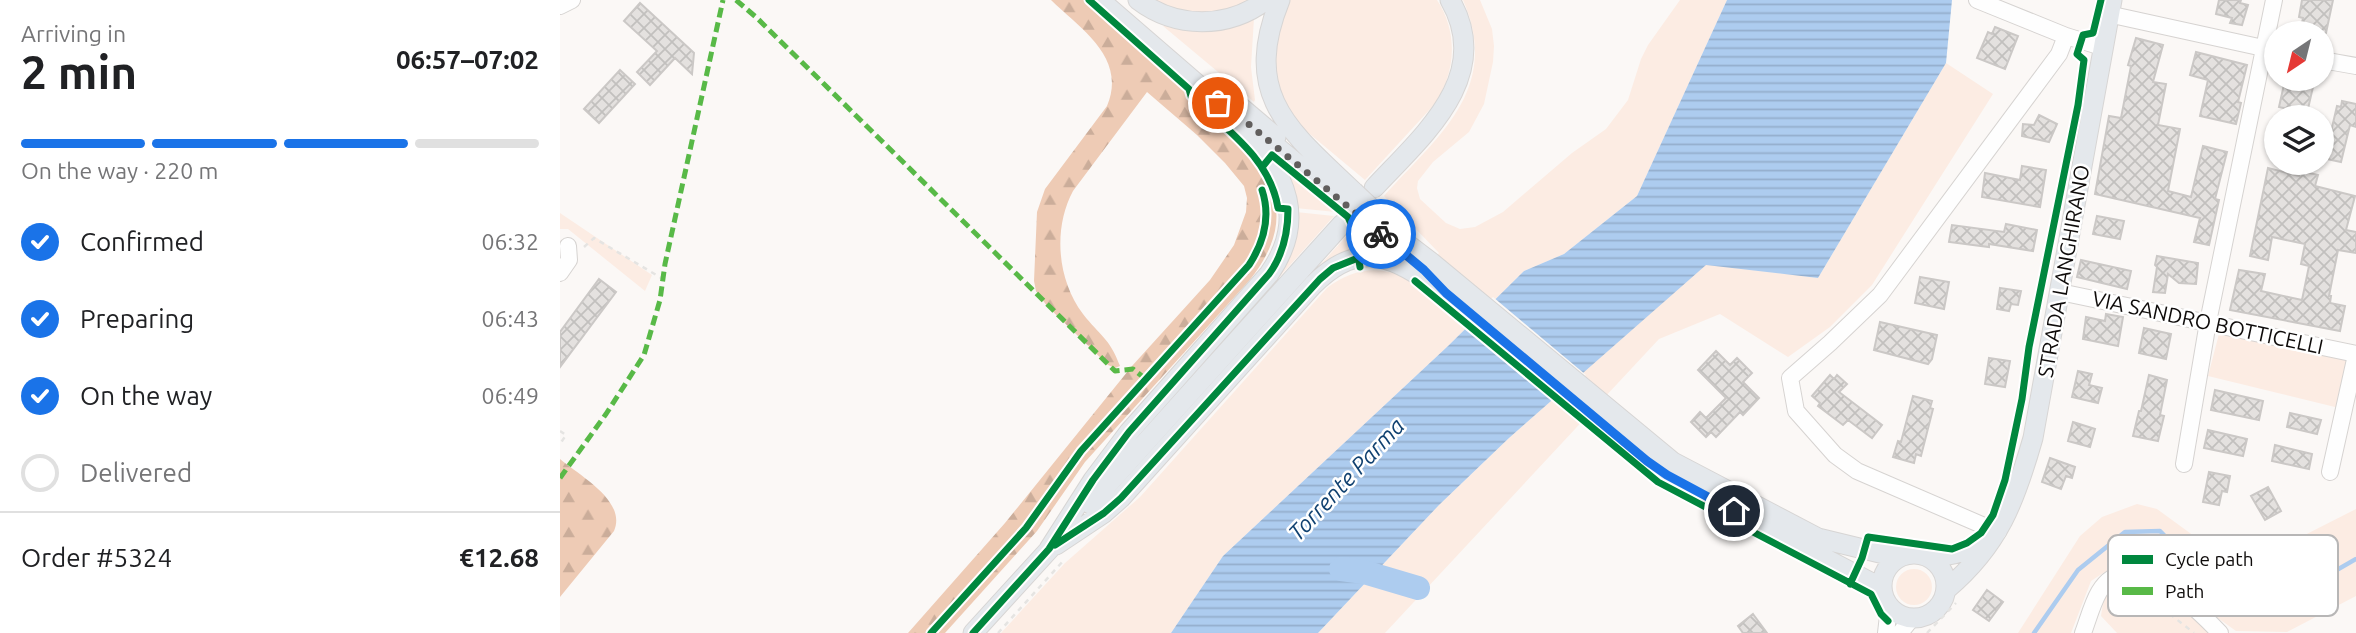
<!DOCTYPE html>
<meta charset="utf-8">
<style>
:root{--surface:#fff;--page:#f2f2f2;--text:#202124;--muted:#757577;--line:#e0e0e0;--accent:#1a73e8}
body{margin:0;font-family:Ubuntu,sans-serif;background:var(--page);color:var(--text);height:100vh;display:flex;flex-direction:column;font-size:26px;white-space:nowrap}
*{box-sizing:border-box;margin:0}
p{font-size:23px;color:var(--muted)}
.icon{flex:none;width:38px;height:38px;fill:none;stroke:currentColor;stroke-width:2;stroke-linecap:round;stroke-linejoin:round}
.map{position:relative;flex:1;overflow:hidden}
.sheet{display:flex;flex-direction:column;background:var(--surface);width:560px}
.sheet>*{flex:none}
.needle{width:46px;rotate:215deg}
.buttons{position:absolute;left:1704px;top:21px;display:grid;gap:14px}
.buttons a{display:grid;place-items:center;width:70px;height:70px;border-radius:50%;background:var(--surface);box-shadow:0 2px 5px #0004;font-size:35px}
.pin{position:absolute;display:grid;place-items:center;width:60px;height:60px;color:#fff;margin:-30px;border:4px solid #fff;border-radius:50%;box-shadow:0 2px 7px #0007}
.courier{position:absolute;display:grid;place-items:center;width:70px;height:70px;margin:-35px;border:5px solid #1a73e8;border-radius:50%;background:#fff;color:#222;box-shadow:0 2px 9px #0007}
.overview em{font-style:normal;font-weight:600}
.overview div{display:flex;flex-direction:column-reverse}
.overview{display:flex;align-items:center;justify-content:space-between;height:119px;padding:0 21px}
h1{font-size:46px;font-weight:600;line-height:52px}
.bar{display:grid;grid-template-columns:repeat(4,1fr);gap:10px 7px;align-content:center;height:84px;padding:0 21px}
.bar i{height:9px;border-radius:5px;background:var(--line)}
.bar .active{background:var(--accent)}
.bar p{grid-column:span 4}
.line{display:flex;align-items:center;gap:18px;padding:0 21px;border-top:2px solid var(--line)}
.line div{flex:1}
ol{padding:0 21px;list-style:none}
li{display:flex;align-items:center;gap:21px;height:77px}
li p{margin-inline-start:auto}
li .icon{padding:7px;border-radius:50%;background:var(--accent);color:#fff;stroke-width:4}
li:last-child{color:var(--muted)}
li i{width:38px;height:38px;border:4px solid var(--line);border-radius:50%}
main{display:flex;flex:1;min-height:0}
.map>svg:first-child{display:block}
</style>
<main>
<section class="sheet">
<div class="overview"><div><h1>2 min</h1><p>Arriving in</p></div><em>06:57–07:02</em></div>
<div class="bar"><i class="active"></i><i class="active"></i><i class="active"></i><i></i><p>On the way · 220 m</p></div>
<ol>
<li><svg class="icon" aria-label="check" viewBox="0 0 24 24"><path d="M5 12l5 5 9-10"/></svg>Confirmed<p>06:32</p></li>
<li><svg class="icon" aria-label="check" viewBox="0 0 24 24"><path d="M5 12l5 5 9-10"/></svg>Preparing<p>06:43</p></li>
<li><svg class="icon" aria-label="check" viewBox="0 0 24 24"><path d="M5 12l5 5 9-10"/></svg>On the way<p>06:49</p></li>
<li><i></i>Delivered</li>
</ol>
<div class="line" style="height:91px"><div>Order #5324</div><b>€12.68</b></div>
</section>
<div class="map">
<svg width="1796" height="633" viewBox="0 0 1796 633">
<defs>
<pattern id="forest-firs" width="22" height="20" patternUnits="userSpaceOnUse" patternTransform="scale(1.75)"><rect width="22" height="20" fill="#eecbb5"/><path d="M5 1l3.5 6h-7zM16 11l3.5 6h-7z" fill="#cbad9a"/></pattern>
<pattern id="water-rules" width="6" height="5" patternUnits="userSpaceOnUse" patternTransform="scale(1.75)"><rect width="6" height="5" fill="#adccef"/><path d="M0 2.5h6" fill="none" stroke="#94aecc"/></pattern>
<pattern id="building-cross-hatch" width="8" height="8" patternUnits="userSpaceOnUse" patternTransform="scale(1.75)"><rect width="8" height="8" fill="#e4e1df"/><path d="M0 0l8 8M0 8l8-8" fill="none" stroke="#c2c0be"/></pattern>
</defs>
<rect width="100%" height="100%" fill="#fbf8f6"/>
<path fill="#fcece3" d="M589 0H692L674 10 631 16Z
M727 0H877C899 33 896 76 872 107L805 180 745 130 726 106 719 86 713 50Z
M903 0H920L932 29 934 46 933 62 924 104 909 132 873 162 858 181 857 188 860 199 886 223 900 229 915 227 943 212 1012 153 1046 129 1068 100 1081 59 1088 45 1120 0H1167L1077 196 1004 254 964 271 888 346 663 556 611 633H441L505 563 580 497 767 288C795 267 824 264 853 283L879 253 824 196C878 136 942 89 903 0Z
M694 18 691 67 695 100 694 102 603 26Z
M1386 63 1433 94 1312 285 1270 327 1228 357 1160 314 1099 339 825 633H758L879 505 949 438 1146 264 1258 278Z
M725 170 776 212 735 208Z
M736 212 774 216 697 302Z
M0 213 92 275 85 291 8 229H0Z
M791 231 795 251 743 284Z
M1660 330 1790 359 1779 408 1648 376Z
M1577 504 1597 509 1660 555 1686 560 1707 554 1796 509V596L1727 632 1676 631 1578 561 1566 558 1531 581 1511 633H1458L1520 536 1542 517Z
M1336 587a18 18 0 1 1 36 0a18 18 0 1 1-36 0Z
M1560 581 1590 586 1629 614 1649 633H1557L1541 616 1544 596Z"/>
<path fill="url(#forest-firs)" d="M491 0H527L626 88 627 95C687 151 756 197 689 281L525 462 477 531 385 633H348L445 523 572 366 650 280 674 245 686 212 687 198 684 186 665 163 637 135 587 92 513 191C493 228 497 280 523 314 540 336 549 337 560 366L555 368 548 365 487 306 476 291 474 281 477 212 485 189 547 106C567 58 522 30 491 0Z
M0 459C20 476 67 501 54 531L0 597Z"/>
<path fill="url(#water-rules)" d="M1167 0H1392L1386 63 1258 278 1146 265 949 438 879 505 758 633H611L663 556 888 346 964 271 1004 254 1077 196Z"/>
<path fill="#fbf8f6" d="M933 297 1026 375 995 402 904 325Z"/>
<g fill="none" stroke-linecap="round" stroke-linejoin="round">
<path stroke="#adccef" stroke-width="4.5" d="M1474 633 1518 570 1565 532 1600 531 1639 571 1664 601 1730 597 1796 559"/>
<path stroke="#adccef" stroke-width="24" d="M781 569 804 572 858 588"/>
</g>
<path fill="url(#building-cross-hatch)" stroke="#cbc8c6" stroke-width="2" d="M1659 0H1681L1680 3 1688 5 1682 25 1670 23 1672 18 1656 14Z
M1742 0H1773L1766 33H1740L1743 18 1739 17Z
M80 3 134 53 132 74 115 58 90 85 77 72 97 51 64 21Z
M1435 27 1458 36 1445 69 1417 58 1428 32 1432 34Z
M1576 38 1603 45 1593 82 1606 84 1598 125 1620 129 1608 191 1631 197 1643 146 1667 152 1655 199 1659 200 1649 245 1634 242 1640 218 1535 194 1549 116 1561 118 1571 66 1568 65Z
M1636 52 1687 65 1678 102 1681 103 1676 124 1640 116 1648 80 1630 75Z
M60 70 75 84 39 123 24 109Z
M1725 80 1753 87 1747 113 1719 107Z
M1782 101 1796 104V127L1790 125 1781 162 1762 158V135L1770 136 1777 106 1781 107Z
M1479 115 1497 124 1489 142 1462 136 1463 124 1474 125Z
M1462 166 1486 170 1480 207 1422 197 1425 173 1460 180Z
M1708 168 1739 176 1740 171 1758 175 1755 186 1795 196 1786 230 1796 232V253L1778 250 1769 296H1771L1770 303 1785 306 1780 331 1670 310 1679 270 1705 274 1701 291 1742 300 1749 266 1741 264 1745 244 1712 237 1708 260 1690 256Z
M1537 216 1564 221 1560 239 1533 234Z
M1446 224 1477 230 1473 251 1429 244V247L1389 242 1392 225 1444 232Z
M1597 256 1638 263 1636 284 1619 283 1608 274 1605 293 1593 292 1597 267 1595 265Z
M1521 260 1571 271 1567 289 1517 277Z
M1360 277 1389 282 1384 309 1355 303Z
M39 279 56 292 0 367V332Z
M1440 288 1461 291 1458 305 1451 304 1449 311 1437 309Z
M1546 314 1563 317 1558 346 1523 339 1526 317 1545 321Z
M1320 322 1377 335 1372 359 1368 364 1314 350Z
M1584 328 1611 334 1606 359 1579 353Z
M1156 351 1170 365 1177 358 1192 373 1183 382 1199 398 1183 415 1180 412 1156 437 1151 432 1146 437 1131 422 1140 412 1146 418 1166 398 1138 370Z
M1429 358 1450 361 1445 387 1425 384Z
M1518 371 1532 374 1529 385 1542 388 1538 403 1512 397Z
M1270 375 1274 379 1277 375 1287 384 1279 392 1322 425 1312 438 1288 420 1283 425 1258 406 1260 403 1252 396Z
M1589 375 1607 380 1600 415 1604 416 1598 441 1573 436 1579 411H1581Z
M1655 390 1703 401 1699 420 1651 410Z
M1353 396 1372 401 1370 408 1373 409 1361 456 1356 454 1354 463 1333 457 1338 441 1341 442Z
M1730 413 1761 420 1757 434 1727 427Z
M1513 422 1535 429 1530 447 1508 441Z
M1648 430 1687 439 1683 456 1644 448Z
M1715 445 1752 454 1749 469 1712 461Z
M1490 458 1515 467 1512 478 1506 476 1501 489 1482 482Z
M1649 472 1670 476 1667 492 1662 491 1659 505 1643 502Z
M1708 487 1721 511 1705 520 1691 496Z
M1427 590 1443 602 1429 621 1413 610Z
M1193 614 1207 633H1183L1178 626Z"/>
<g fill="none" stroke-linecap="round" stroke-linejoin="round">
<defs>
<path id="minor" d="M1417 0 1506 36 1542 47
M0 6 12 0
M1548 14 1717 51
M1762 60 1796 66
M0 273 9 260 8 246
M1500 292 1796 354
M1624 464 1648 322 1714 0
M1770 472 1796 355
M1438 532 1297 471 1275 455 1236 411 1230 378 1270 343 1320 295 1499 54 1506 36
M1326 633 1329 607
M1340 633 1352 618
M1523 633C1528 620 1532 604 1539 592 1570 540 1636 608 1660 633"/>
<path id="major" d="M540 0 666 109
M578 0C616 29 668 29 706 0
M720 0C681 96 730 131 794 192
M664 93 716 137
M699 132 784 203
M814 188C861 137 935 77 890 0
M808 214 871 262 1113 462 1258 538 1328 555 1347 554
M866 272 886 293 1097 468 1128 487 1314 584 1322 594
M530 504 782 224
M496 545 544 513 561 498 753 285C796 242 826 253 872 284
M489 549 533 480 569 432 709 274C758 204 708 151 658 103
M1322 586a32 32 0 1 1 64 0a32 32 0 1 1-64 0Z
M1365 555C1394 559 1405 550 1430 538
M1387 589C1439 545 1455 501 1473 438L1552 0
M413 633 496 542"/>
</defs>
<use href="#minor" stroke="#d6d3d1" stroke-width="18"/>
<use href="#major" stroke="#d7d5d4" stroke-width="21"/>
<path stroke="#e5e4e2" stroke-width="2.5" stroke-dasharray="5 5" stroke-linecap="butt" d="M24 247 34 238 103 279
M0 431 6 435 0 444
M1556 597 1587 596 1634 633
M438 633 504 560
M1367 633 1396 603"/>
<use href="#minor" stroke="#fefefe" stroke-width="16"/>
<use href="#major" stroke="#e4e8ec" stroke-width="19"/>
<defs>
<path id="major-bridge" d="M794 192 812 209
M784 203 803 219"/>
</defs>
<use href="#major-bridge" stroke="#d7d5d4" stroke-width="21" stroke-linecap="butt"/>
<use href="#major-bridge" stroke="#e4e8ec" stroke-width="19"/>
<path stroke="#58b947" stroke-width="5" stroke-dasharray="10 5" stroke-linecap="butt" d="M176 0 197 18 555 371 573 369 587 380
M0 478 46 414 84 355 100 300 105 264 163 0"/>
<defs>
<path id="cycleway" d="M703 166 712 155 788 217 794 230 800 267
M855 281 1098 482 1311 594 1321 614 1328 621
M495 545 544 513 561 498 760 279 773 268 798 258
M1290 584 1302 558 1308 537 1392 549 1407 543 1421 533 1433 515 1445 480 1462 399 1469 347 1518 105 1524 60 1517 54 1523 35 1533 33 1541 0
M371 633 466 528 521 451 689 265C704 242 711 217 702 190
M413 633 489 549 533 480 569 432 709 274C723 255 728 233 728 209L718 208C710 158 666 129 631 96L629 89 529 0"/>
</defs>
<use href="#cycleway" stroke="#fff" stroke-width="11"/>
<use href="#cycleway" stroke="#00873e" stroke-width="7"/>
</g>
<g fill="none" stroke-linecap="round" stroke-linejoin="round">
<path stroke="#615e5d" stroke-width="7" stroke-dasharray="0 12.6" d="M658 103 685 121 821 234"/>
<path stroke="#1a73e8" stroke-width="9" d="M821 234 864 270 886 293 1087 461 1107 475 1174 511"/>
</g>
<g text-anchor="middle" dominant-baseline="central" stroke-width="5" stroke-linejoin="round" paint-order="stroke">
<g font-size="21" fill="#0e0b0a" stroke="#fff">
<text transform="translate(1503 271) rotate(-80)">STRADA LANGHIRANO</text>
<text transform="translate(1648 322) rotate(12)">VIA SANDRO BOTTICELLI</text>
</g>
<g font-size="23" font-style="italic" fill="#104170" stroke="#fff">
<text transform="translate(786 479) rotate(-47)">Torrente Parma</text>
</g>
</g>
<rect x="1548" y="535" width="230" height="81" rx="10" fill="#fff" stroke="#b7b6b6" stroke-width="2"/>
<rect x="1562" y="555" width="31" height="9" fill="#00873e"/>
<rect x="1562" y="587" width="31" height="8" fill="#58b947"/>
<g font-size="19" fill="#0e0b0a">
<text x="1605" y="566">Cycle path</text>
<text x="1605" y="598">Path</text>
</g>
</svg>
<div class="buttons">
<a><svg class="needle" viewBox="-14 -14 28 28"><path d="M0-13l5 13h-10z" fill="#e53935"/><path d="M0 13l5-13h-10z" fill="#757577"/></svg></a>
<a><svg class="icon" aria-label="layers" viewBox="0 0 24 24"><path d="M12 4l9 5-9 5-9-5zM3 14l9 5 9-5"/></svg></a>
</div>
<div class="pin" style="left:658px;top:103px;background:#ea580c"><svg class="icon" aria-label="bag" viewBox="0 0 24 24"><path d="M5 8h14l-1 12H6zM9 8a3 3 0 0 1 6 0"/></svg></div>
<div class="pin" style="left:1174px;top:511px;background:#1f2937"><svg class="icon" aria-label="home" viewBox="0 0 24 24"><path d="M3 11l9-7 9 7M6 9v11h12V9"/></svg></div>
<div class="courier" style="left:821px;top:234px"><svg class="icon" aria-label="bike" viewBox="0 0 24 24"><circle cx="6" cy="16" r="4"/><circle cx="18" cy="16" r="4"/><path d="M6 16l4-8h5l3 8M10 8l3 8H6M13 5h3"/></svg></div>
</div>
</main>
